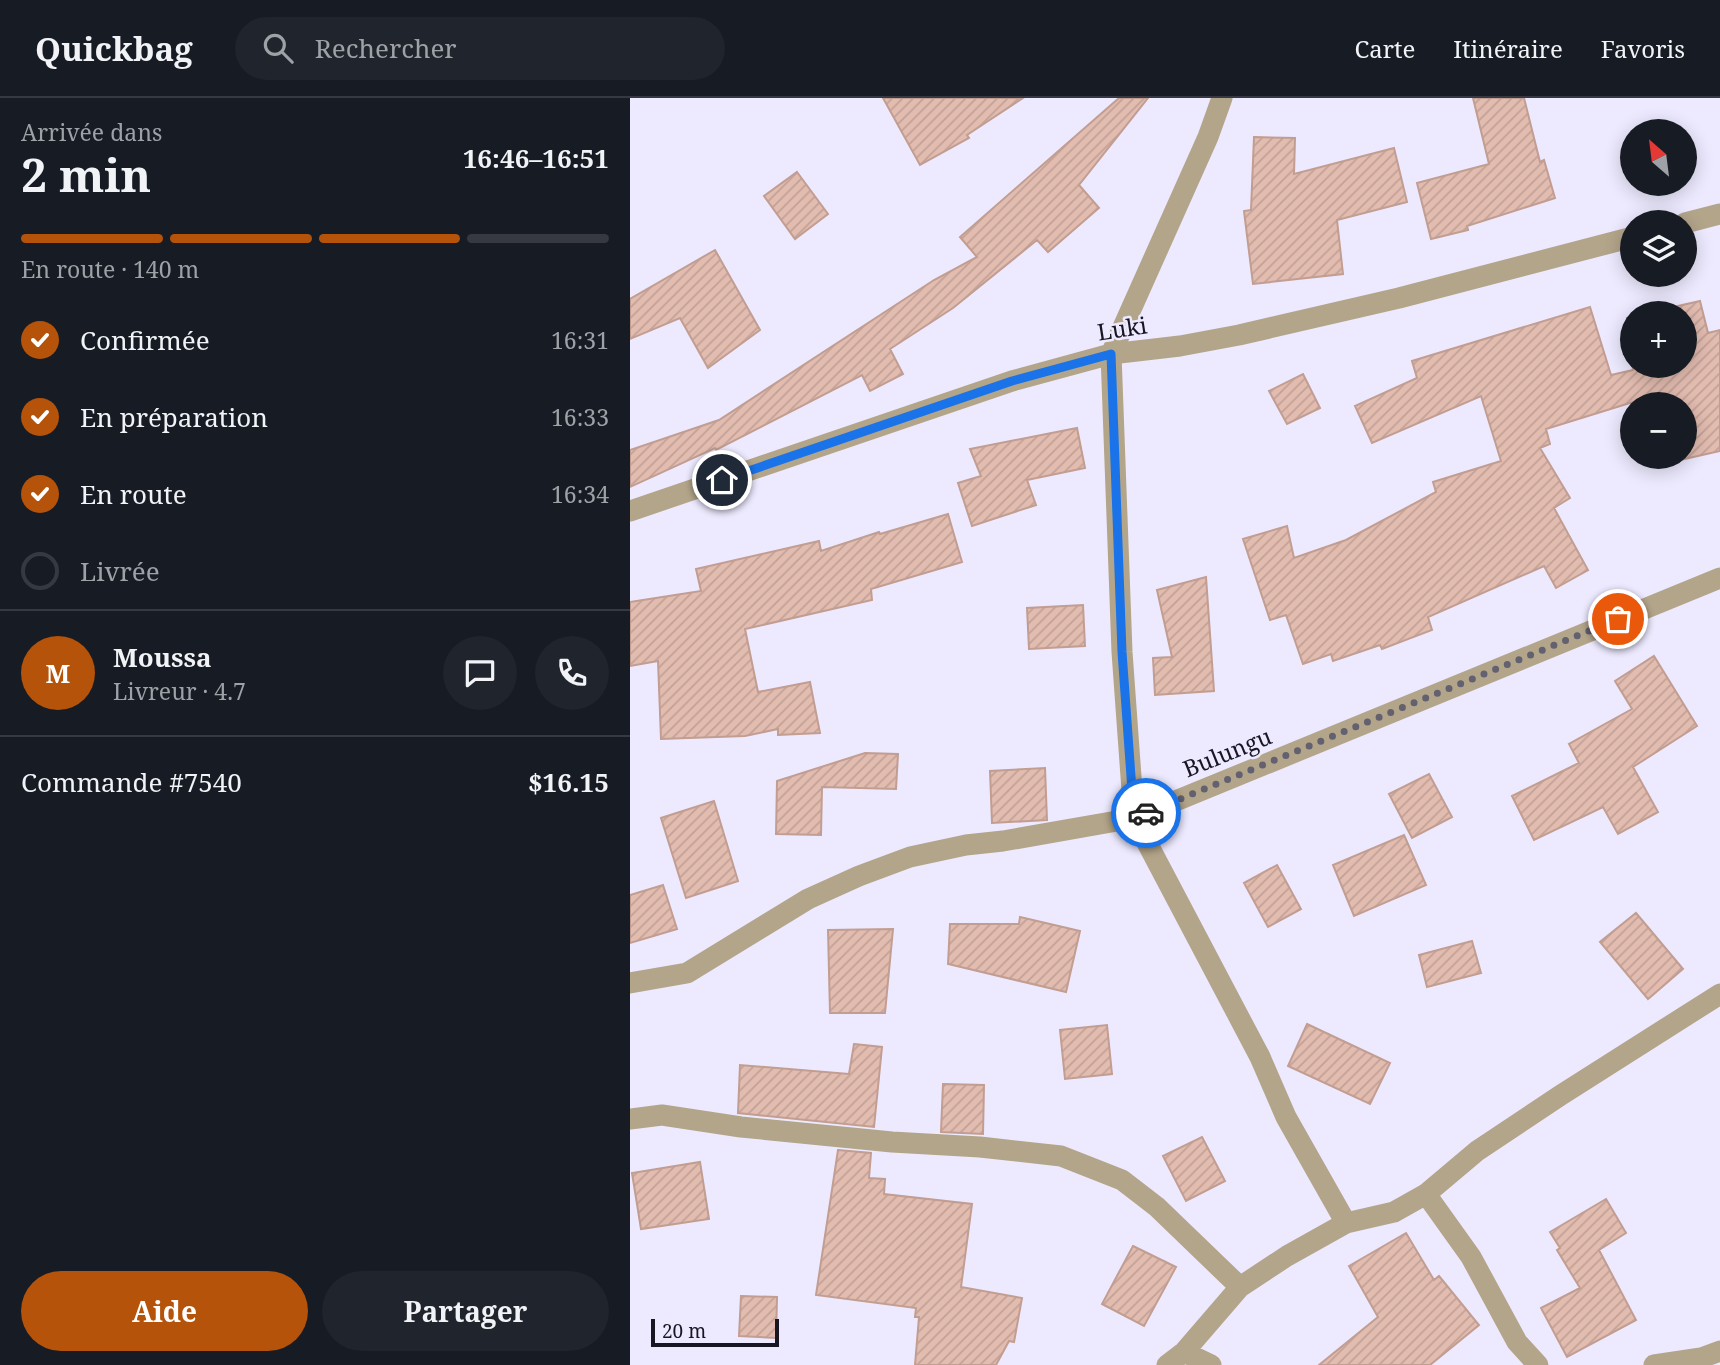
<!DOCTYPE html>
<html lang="fr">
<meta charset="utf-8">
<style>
:root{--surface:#171b24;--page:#20242c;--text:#f1f3f6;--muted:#9ea1a6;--line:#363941;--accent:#b45309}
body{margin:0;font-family:"Noto Serif",serif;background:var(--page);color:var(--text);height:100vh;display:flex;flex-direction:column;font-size:26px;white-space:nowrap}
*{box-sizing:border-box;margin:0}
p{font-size:23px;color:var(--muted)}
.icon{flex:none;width:38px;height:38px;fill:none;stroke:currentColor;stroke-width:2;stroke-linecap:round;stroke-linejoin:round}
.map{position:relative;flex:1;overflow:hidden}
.drawer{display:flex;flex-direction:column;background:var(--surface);width:630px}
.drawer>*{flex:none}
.needle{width:46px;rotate:332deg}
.controls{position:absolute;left:990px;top:21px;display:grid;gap:14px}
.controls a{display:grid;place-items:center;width:77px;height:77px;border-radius:50%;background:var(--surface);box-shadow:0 4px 18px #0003;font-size:35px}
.scale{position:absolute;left:21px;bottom:18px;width:128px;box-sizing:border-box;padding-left:7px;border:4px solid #181622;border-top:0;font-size:19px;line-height:24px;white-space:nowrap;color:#181622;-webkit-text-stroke:5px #edeaff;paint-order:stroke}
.pin{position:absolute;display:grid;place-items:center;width:60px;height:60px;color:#fff;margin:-30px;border:4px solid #fff;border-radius:50%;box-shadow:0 2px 7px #0007}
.courier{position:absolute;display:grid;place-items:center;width:70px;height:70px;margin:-35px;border:5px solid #1a73e8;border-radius:50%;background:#fff;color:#222;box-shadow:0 2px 9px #0007}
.summary em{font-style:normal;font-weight:700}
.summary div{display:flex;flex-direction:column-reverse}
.summary{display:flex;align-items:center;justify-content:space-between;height:119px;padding:0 21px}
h1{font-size:46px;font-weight:700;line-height:52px}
.bar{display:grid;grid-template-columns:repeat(4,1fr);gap:10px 7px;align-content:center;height:84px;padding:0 21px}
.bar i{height:9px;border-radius:5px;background:var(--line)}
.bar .selected{background:var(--accent)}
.bar p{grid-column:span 4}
.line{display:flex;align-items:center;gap:18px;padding:0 21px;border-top:2px solid var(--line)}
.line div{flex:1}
.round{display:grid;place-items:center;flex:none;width:74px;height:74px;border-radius:37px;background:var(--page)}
ol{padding:0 21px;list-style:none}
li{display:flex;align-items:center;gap:21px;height:77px}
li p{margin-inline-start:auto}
li .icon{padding:7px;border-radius:50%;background:var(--accent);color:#fff;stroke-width:4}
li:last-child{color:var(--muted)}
li i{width:38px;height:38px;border:4px solid var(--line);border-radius:50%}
.cta{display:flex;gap:14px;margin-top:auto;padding:14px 21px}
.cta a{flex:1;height:80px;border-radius:42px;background:var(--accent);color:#fff;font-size:28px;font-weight:700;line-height:80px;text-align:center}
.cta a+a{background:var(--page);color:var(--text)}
header{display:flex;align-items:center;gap:42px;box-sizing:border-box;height:98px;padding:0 35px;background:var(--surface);border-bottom:2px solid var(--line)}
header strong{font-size:33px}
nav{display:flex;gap:38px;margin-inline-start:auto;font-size:24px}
.search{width:490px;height:63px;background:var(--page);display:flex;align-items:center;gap:18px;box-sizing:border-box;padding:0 24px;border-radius:38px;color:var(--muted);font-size:26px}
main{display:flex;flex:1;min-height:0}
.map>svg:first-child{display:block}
</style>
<header>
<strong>Quickbag</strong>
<div class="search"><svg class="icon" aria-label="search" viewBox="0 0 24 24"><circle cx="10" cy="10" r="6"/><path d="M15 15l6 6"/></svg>Rechercher</div>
<nav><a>Carte</a><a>Itinéraire</a><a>Favoris</a></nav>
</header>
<main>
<section class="drawer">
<div class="summary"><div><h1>2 min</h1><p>Arrivée dans</p></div><em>16:46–16:51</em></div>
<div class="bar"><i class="selected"></i><i class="selected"></i><i class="selected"></i><i></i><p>En route · 140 m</p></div>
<ol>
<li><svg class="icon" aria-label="check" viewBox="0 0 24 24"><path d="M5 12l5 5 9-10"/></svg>Confirmée<p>16:31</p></li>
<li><svg class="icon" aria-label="check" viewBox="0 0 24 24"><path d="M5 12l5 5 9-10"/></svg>En préparation<p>16:33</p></li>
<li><svg class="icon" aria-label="check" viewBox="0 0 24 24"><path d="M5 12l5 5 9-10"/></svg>En route<p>16:34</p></li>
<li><i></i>Livrée</li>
</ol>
<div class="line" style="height:126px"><b class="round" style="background:var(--accent);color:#fff">M</b><div><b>Moussa</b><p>Livreur · 4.7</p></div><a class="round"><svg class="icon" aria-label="chat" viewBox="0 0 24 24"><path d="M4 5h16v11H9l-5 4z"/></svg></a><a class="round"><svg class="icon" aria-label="phone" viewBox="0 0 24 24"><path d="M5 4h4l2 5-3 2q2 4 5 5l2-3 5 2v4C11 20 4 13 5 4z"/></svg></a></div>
<div class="line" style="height:91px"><div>Commande #7540</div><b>$16.15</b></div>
<div class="cta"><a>Aide</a><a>Partager</a></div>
</section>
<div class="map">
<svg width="1090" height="1267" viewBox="0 0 1090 1267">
<defs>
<pattern id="building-hatch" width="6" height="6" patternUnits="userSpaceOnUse" patternTransform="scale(1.75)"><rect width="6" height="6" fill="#e3bcb0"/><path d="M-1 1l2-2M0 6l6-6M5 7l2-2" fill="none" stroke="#c2a197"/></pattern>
</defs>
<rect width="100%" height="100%" fill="#edeaff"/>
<path fill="url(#building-hatch)" stroke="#c29d91" stroke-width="2" d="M253 0H393L337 37 339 40 290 67Z
M489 0H518L449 87 469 110 418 154 407 142 323 210 260 251 273 276 240 293 232 277 86 352 85 350 0 389V352L89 322 304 182 347 159 330 139Z
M843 0H894L910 64 914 62 925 100 837 128 838 132 801 141 787 85 859 66Z
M624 39 665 40 664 76 764 50 777 104 707 122 713 176 623 186 614 113 621 112Z
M167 74 198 116 165 141 134 98Z
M85 152 130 232 78 270 50 220 0 241V201Z
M1070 203 1078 235 1090 232V353L1050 362 1049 359H1055V306L1031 305 1029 296 916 331 920 346 910 350 940 400 924 410 958 472 926 490 914 468 798 519 802 532 752 551 750 547 703 563 701 556 673 566 656 517 640 522 613 441 657 428 664 460 716 442 806 394 803 384 871 363 851 298 742 345 725 308 787 280 782 263 960 209 981 277 1003 272 997 220 1003 218V268H1055V215H1017Z
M673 276 690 310 657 326 639 293Z
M447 330 455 370 397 382 406 407 342 428 328 385 351 378 340 351Z
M318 416 332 464 241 491 242 502 115 531 128 594 180 584 190 635 148 637V631L115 638 31 641 28 563 0 568V504L71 493 66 471 189 443 191 453 249 434 250 436Z
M576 479 584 593 525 597 523 560 542 559 527 492Z
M453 507 455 548 399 551 397 510Z
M1024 558 1067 628 1003 669 1028 714 988 736 973 709 904 742 882 698 949 665 939 646 1002 611 985 583Z
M235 655 268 656 266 691 192 689 191 737 146 736 147 683Z
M415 670 417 722 362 725 360 673Z
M799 676 822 719 782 740 759 696Z
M84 703 108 783 56 800 31 720Z
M774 737 796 787 724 818 703 767Z
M647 767 671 811 638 829 614 785Z
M33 787 47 831 0 845V797Z
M1006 815 1053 871 1018 901 970 844Z
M390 819 450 833 436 894 318 866 320 826H389Z
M263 831 255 915H200L198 832Z
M842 843 851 875 797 889 789 857Z
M677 926 760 965 740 1006 658 968Z
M477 927 482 976 435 981 430 932Z
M224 946 252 949 244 1029 108 1015 110 967 219 976Z
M313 986 354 987 353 1036 311 1034Z
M572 1039 595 1083 556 1103 533 1058Z
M208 1052 241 1055 239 1080 255 1081 254 1096 342 1106 331 1189 392 1200 384 1244 379 1243 366 1267H285L289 1219H285L286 1210 186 1197Z
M70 1064 79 1121 11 1131 2 1075Z
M976 1101 996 1135 969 1152 1006 1222 937 1259 911 1210 950 1190 927 1152 930 1150 920 1134Z
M776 1135 804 1182 809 1178 849 1227 800 1267H689L748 1219 719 1168Z
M503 1148 546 1169 514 1228 472 1206Z
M111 1198 147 1199 146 1240 109 1238Z"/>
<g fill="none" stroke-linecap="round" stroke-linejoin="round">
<path stroke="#b3a58a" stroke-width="21" d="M592 0 578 39 481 256 492 554 504 720 630 959 656 1019 716 1125
M1055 125 1090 116
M0 413 382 283 481 256 550 248 609 237 769 200 1003 139
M0 885 57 875 178 801 229 778 280 759 336 747 373 743 504 720 1090 480
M0 1021 32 1017 111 1029 262 1044 350 1049 431 1058 492 1082 527 1109 610 1189
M796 1096 841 1159 887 1244 908 1267
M554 1254 581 1267
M537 1267 554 1254 610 1189 657 1158 716 1125 764 1114 796 1096 847 1053 931 997 1090 896
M1024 1267 1071 1260 1090 1253"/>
</g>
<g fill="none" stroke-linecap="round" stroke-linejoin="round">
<path stroke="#63606f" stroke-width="7" stroke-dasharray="0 12.6" d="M516 715 988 521"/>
<path stroke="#1a73e8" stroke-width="9" d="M92 382 382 283 481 256 492 554 504 720 516 715"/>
</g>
<g text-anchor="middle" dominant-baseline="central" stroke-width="5" stroke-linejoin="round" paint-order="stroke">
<g font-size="23" fill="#181622" stroke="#edeaff">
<text transform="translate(492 230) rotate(-9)">Luki</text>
<text transform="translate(597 654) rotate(-22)">Bulungu</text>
</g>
</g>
</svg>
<div class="controls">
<a><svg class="needle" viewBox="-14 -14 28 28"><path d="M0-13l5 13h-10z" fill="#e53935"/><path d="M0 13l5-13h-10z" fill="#9ea1a6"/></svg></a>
<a><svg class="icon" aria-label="layers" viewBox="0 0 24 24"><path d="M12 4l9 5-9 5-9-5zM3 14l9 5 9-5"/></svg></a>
<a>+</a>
<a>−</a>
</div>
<div class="scale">20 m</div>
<div class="pin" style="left:988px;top:521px;background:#ea580c"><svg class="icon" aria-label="bag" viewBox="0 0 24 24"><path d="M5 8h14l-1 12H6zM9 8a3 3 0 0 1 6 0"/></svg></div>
<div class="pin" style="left:92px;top:382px;background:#1f2937"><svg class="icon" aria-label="home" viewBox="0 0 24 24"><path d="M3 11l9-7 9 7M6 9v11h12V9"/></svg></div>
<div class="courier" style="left:516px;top:715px"><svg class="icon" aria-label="car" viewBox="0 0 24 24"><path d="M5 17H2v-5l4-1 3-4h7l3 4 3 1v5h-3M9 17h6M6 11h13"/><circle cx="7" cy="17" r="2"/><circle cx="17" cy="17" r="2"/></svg></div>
</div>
</main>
